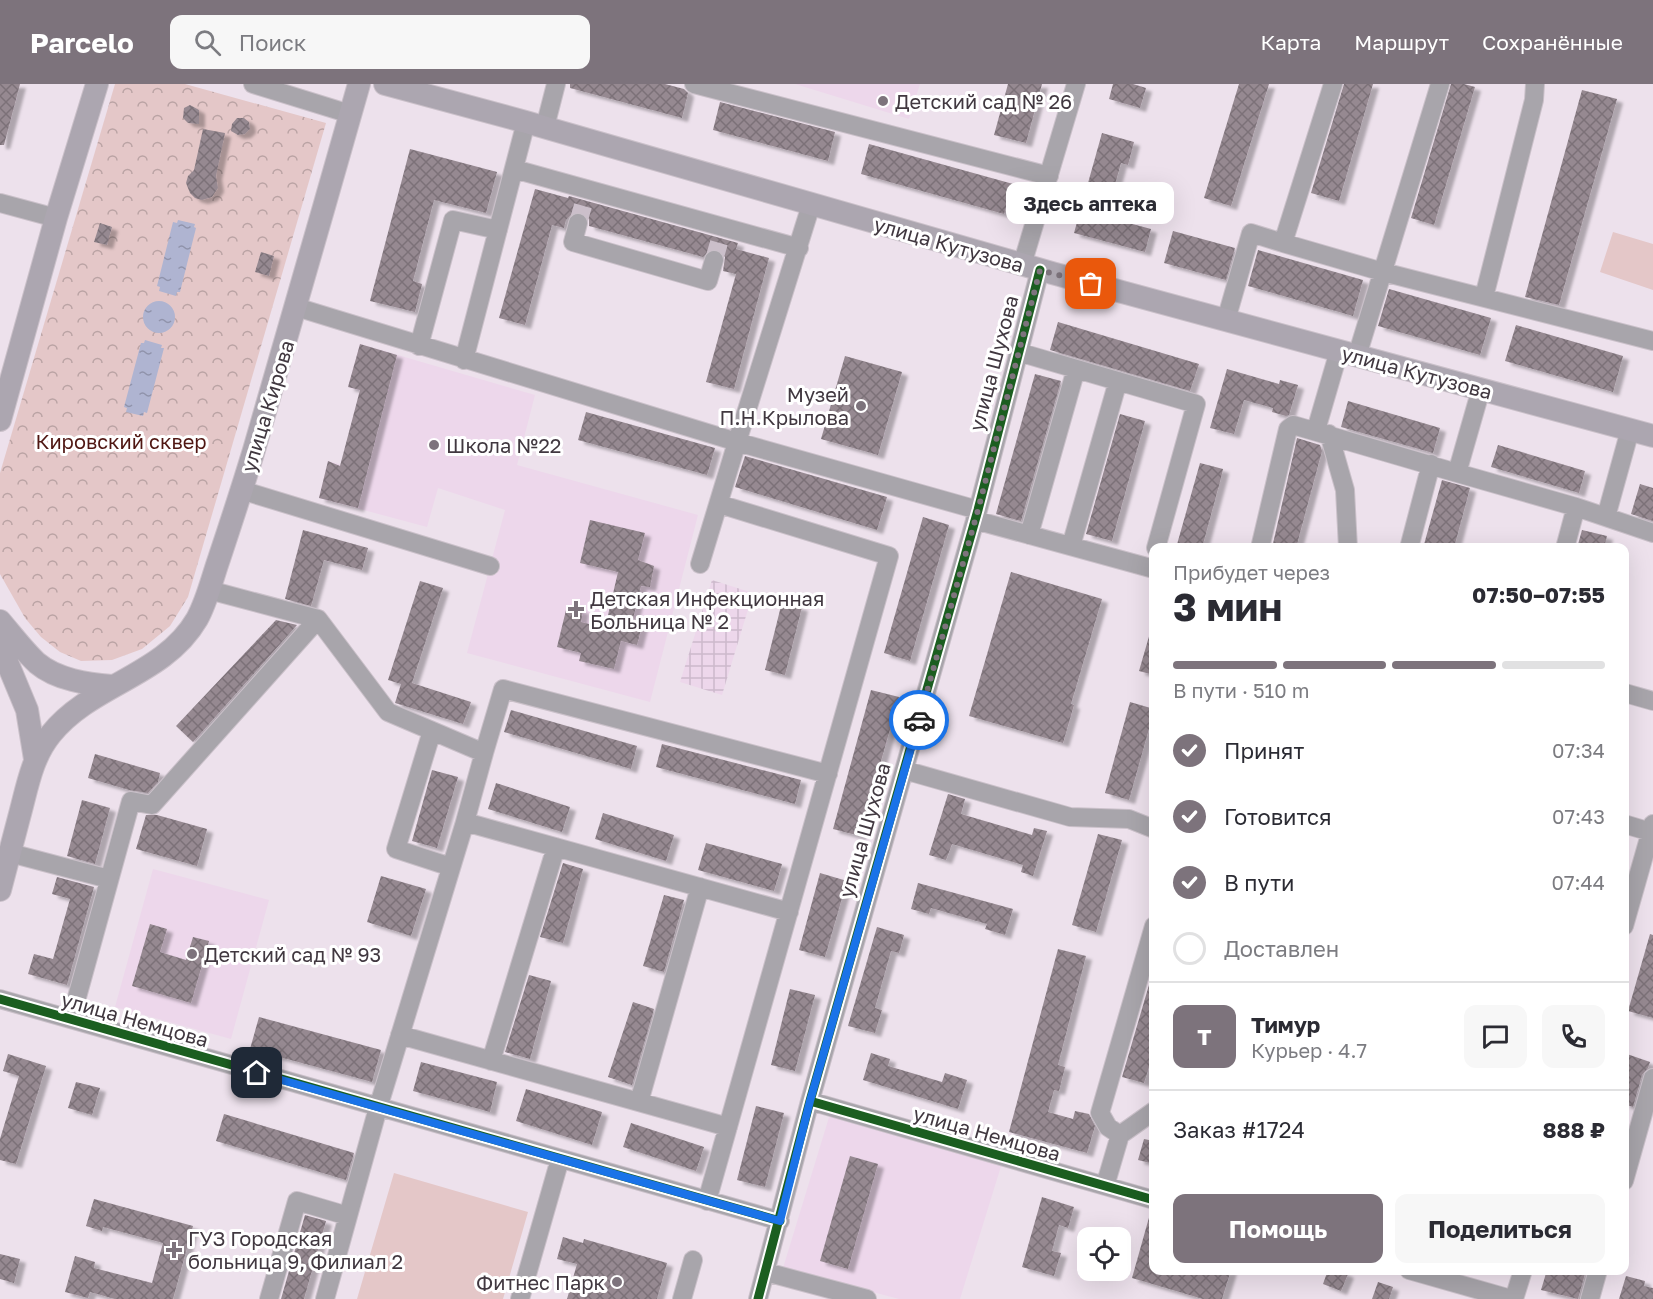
<!DOCTYPE html>
<html lang="ru">
<meta charset="utf-8">
<style>
:root{--surface:#fff;--page:#f7f7f7;--text:#2b2b33;--muted:#7c7c81;--line:#e1e1e2;--accent:#7d737c}
body{margin:0;font-family:"Golos Text",sans-serif;background:var(--page);color:var(--text);height:100vh;display:flex;flex-direction:column;font-size:22px;white-space:nowrap}
*{box-sizing:border-box;margin:0}
p{font-size:20px;color:var(--muted)}
.icon{flex:none;width:33px;height:33px;fill:none;stroke:currentColor;stroke-width:2;stroke-linecap:round;stroke-linejoin:round}
.map{position:relative;flex:1;overflow:hidden}
.drawer{position:absolute;left:1149px;top:459px;width:480px;height:732px;display:flex;flex-direction:column;background:var(--surface);border-radius:12px;box-shadow:0 6px 24px #0002}
.drawer>*{flex:none}
.controls{position:absolute;left:1077px;top:1143px;display:grid;gap:12px}
.controls a{display:grid;place-items:center;width:54px;height:54px;border-radius:12px;background:var(--surface);box-shadow:0 6px 24px #0002;font-size:30px}
.pin{position:absolute;display:grid;place-items:center;width:51px;height:51px;color:#fff;margin:-26px;border-radius:12px;box-shadow:0 3px 9px #0006}
.courier{position:absolute;display:grid;place-items:center;width:60px;height:60px;margin:-30px;border:4px solid #1a73e8;border-radius:50%;background:#fff;color:#222;box-shadow:0 2px 8px #0007}
.bubble{position:absolute;height:42px;border-radius:12px;background:var(--surface);box-shadow:0 6px 24px #0002;font-size:20px;font-weight:700;line-height:42px;text-align:center}
.summary em{font-style:normal;font-weight:700}
.summary div{display:flex;flex-direction:column-reverse}
.summary{display:flex;align-items:center;justify-content:space-between;height:102px;padding:0 24px}
h1{font-size:39px;font-weight:700;line-height:45px}
.bar{display:grid;grid-template-columns:repeat(4,1fr);gap:9px 6px;align-content:center;height:72px;padding:0 24px}
.bar i{height:8px;border-radius:4px;background:var(--line)}
.bar .selected{background:var(--accent)}
.bar p{grid-column:span 4}
.line{display:flex;align-items:center;gap:15px;padding:0 24px;border-top:2px solid var(--line)}
.line div{flex:1}
.round{display:grid;place-items:center;flex:none;width:63px;height:63px;border-radius:12px;background:var(--page)}
ol{padding:0 24px;list-style:none}
li{display:flex;align-items:center;gap:18px;height:66px}
li p{margin-inline-start:auto}
li .icon{padding:6px;border-radius:50%;background:var(--accent);color:#fff;stroke-width:4}
li:last-child{color:var(--muted)}
li i{width:33px;height:33px;border:3px solid var(--line);border-radius:50%}
.primary-button{display:flex;gap:12px;margin-top:auto;padding:12px 24px}
.primary-button a{flex:1;height:69px;border-radius:12px;background:var(--accent);color:#fff;font-size:24px;font-weight:700;line-height:69px;text-align:center}
.primary-button a+a{background:var(--page);color:var(--text)}
header{display:flex;align-items:center;gap:36px;box-sizing:border-box;height:84px;padding:0 30px;background:var(--accent);color:#fff}
header strong{font-size:28px}
nav{display:flex;gap:33px;margin-inline-start:auto;font-size:21px}
.search{width:420px;height:54px;background:var(--page);display:flex;align-items:center;gap:15px;box-sizing:border-box;padding:0 21px;border-radius:12px;color:var(--muted);font-size:22px}
.map>svg:first-child{display:block}
</style>
<header>
<strong>Parcelo</strong>
<div class="search"><svg class="icon" aria-label="search" viewBox="0 0 24 24"><circle cx="10" cy="10" r="6"/><path d="M15 15l6 6"/></svg>Поиск</div>
<nav><a>Карта</a><a>Маршрут</a><a>Сохранённые</a></nav>
</header>
<div class="map">
<svg width="1653" height="1215" viewBox="0 0 1653 1215">
<defs>
<pattern id="industrial-grid" width="8" height="8" patternUnits="userSpaceOnUse" patternTransform="scale(1.5)"><rect width="8" height="8" fill="#edd7eb"/><path d="M0 4h8M4 0v8" fill="none" stroke="#ccb9cb"/></pattern>
<pattern id="park-crowns" width="20" height="18" patternUnits="userSpaceOnUse" patternTransform="scale(1.5)"><rect width="20" height="18" fill="#e4c7c8"/><path d="M2 6a3 3 0 1 1 6 0M12 15a3 3 0 1 1 6 0" fill="none" stroke="#baa3a4"/></pattern>
<pattern id="water-ripples" width="26" height="14" patternUnits="userSpaceOnUse" patternTransform="scale(1.5)"><rect width="26" height="14" fill="#afb4d1"/><path d="M2 4q2-2 4 0t4 0M15 11q2-2 4 0t4 0" fill="none" stroke="#9093ab"/></pattern>
<pattern id="building-cross-hatch" width="8" height="8" patternUnits="userSpaceOnUse" patternTransform="scale(1.5)"><rect width="8" height="8" fill="#968991"/><path d="M0 0l8 8M0 8l8-8" fill="none" stroke="#7c7178"/></pattern>
<filter id="shadow"><feDropShadow dx="6" dy="4" stdDeviation="1.5" flood-color="#0004"/></filter>
</defs>
<rect width="100%" height="100%" fill="#ede1ec"/>
<path fill="#edd7eb" d="M795 0H920L909 35Z
M360 260 535 311 517 381 698 431 650 618 467 569 505 426 438 404 427 443 319 414 328 377 341 381 360 307 348 303Z
M153 785 269 816 231 955 115 923Z
M830 1030 1002 1079 960 1215H899L783 1184Z"/>
<path fill="url(#industrial-grid)" d="M712 496 753 509 722 611 680 598Z"/>
<path fill="url(#park-crowns)" d="M115 0H185L326 39 188 513 170 542 142 565 112 576 81 577 60 568 41 553 25 534 0 490V389Z"/>
<path fill="#e4c7c8" d="M1613 148 1653 160V206L1600 188Z
M394 1089 528 1128 503 1215H357Z"/>
<path fill="url(#water-ripples)" d="M178 136 195 140 194 143 196 144 180 208H177L176 212 159 207 160 203 157 202 173 138 177 139Z
M143 233a16 16 0 1 1 32 0a16 16 0 1 1-32 0Z
M145 256 162 261 161 264H164L147 329 144 328 143 332 126 328 127 324 124 323 141 259H144Z"/>
<path fill="url(#building-cross-hatch)" filter="url(#shadow)" d="M0 0H20L4 61H0Z
M570 0H665L684 5 688 9 682 34 570 4Z
M1008 0H1042L1026 59 994 51Z
M1113 0H1133L1146 4 1140 24 1109 15Z
M1239 0H1269L1231 122 1204 114Z
M1344 0H1373L1339 117 1311 109Z
M1451 0H1464L1475 3 1434 141 1411 134Z
M1582 6 1617 15 1559 221 1525 213Z
M720 18 835 48 828 77 713 46Z
M190 21 199 26V40L188 39 183 34 184 24Z
M237 34H244L249 38 250 45 245 50 238 51 231 47 232 40Z
M203 45 225 49 216 92 218 104 212 113 202 116 195 114 190 109 186 99 188 92 194 86Z
M1102 49 1134 58 1128 81 1121 79 1106 133 1151 145 1145 168 1074 149Z
M869 60 1013 100 1004 130 861 90Z
M410 65 497 88 486 129 434 116 413 197 422 200 415 228 370 217Z
M535 105 568 114 569 112 738 159 736 165 769 174 734 305 706 298 736 190 723 187 725 173 718 165H711L703 173 589 142V135L585 131 580 128H574L566 136 564 144 552 141 525 241 499 234Z
M100 139 112 143 107 161 94 158Z
M1173 147 1235 164 1226 196 1164 179Z
M1258 166 1363 196 1353 232 1248 202Z
M261 168 274 172 269 192 255 188Z
M1389 205 1491 234 1480 271 1378 242Z
M1058 238 1199 280 1190 307 1050 266Z
M1516 241 1623 272 1613 308 1505 277Z
M360 260 397 271 358 424 319 414 328 377 340 382 360 306 348 303Z
M845 272 902 288 878 371 821 355Z
M1227 285 1279 300 1280 296 1298 301 1289 331 1286 332 1272 328 1273 324 1244 316 1234 350 1210 344Z
M1035 290 1061 297 1021 437 996 430Z
M1348 317 1440 344 1433 369 1341 343Z
M586 328 715 364 707 391 578 356Z
M1120 330 1145 337 1112 457 1086 450Z
M1297 354 1320 361 1322 367 1296 464H1272Z
M1498 361 1585 387 1579 409 1491 383Z
M745 372 887 413 877 446 735 403Z
M1200 379 1223 385 1221 394 1202 464H1176Z
M1442 396 1470 404 1454 464H1423Z
M1640 400 1653 404V437L1631 430Z
M923 433 949 441 910 577 884 569Z
M590 436 645 449 638 476 654 482 650 503 641 502 632 539 642 542 637 561 621 557 614 585 579 577 581 569 557 563 567 522 583 526 581 538 605 544 618 488 580 479Z
M303 446 368 464 362 486 324 476 311 522 285 515Z
M1582 446 1607 452 1604 464H1577Z
M1011 488 1102 515 1071 620 1074 621 1063 659 969 632Z
M420 497 443 504 412 599 471 618 463 640 395 619 401 600 388 596Z
M782 518 802 523 785 591 765 586Z
M276 536 297 541 193 658 176 642Z
M1150 549H1154V591L1139 587Z
M871 606 899 613 860 752 833 745Z
M1130 618 1154 625V627L1129 716 1105 709Z
M511 626 637 662 631 685 504 648Z
M662 660 801 696 795 720 656 683Z
M95 670 160 689 158 698 148 709 129 706 88 694Z
M432 686 458 693 437 764 412 757Z
M496 699 570 723 562 748 488 725Z
M948 710 965 715 961 730 1032 751 1034 744 1047 747 1033 792 1021 788 1023 781 952 760 946 776 929 771Z
M82 716 110 724 95 780 67 772Z
M603 729 674 751 666 777 595 755Z
M146 731H157L207 745 197 782 136 765Z
M1098 750 1122 756 1096 848 1072 841Z
M706 759 782 780 774 807 698 786Z
M563 779 583 785 563 859 540 853Z
M820 789 847 797 825 873 799 866Z
M381 792 426 805 411 852 367 838Z
M57 793 94 803 67 901 28 890 34 870 53 875 70 815 52 810Z
M918 799 1013 825 1005 851 985 845 987 840 931 824 929 830 911 825Z
M664 811 684 816 664 888 643 882Z
M150 840 167 845 160 868 186 876 193 853 209 857 191 919 132 902Z
M877 843 904 851 899 869 891 867 875 924 882 926 875 949 848 942Z
M1650 850 1653 851V934L1628 927Z
M1058 865 1086 872 1058 981 1065 983 1059 1007 1054 1006 1048 1028 1073 1035 1075 1027 1089 1030 1095 1042 1087 1069 1009 1048Z
M1154 884V967L1144 999 1122 993Z
M529 891 551 897 530 975 505 968Z
M790 905 815 911 795 987 771 981Z
M633 918 654 925 632 1001 608 993Z
M259 933 381 966 372 998 250 965Z
M871 969 890 975 888 982 942 998 945 989 967 996 958 1025 863 996Z
M1624 969 1650 978 1648 984 1642 991 1633 1023 1624 1020Z
M8 970 46 982 16 1080 0 1076V1055L19 992 3 987Z
M421 978 497 998 490 1028 413 1007Z
M76 998 100 1004 92 1031 68 1024Z
M526 1005 602 1028 592 1061 516 1037Z
M756 1022 784 1029 765 1103 737 1096Z
M224 1030 354 1069 346 1096 216 1057Z
M631 1039 704 1063 696 1087 623 1063Z
M1144 1055 1154 1057V1080L1138 1076Z
M850 1072 878 1080 848 1185 820 1177Z
M1042 1113 1074 1123 1068 1144 1059 1141 1052 1167 1061 1169 1054 1192 1022 1183Z
M94 1115 193 1142 173 1215H115L90 1208 88 1214 65 1208 75 1172 95 1178 94 1184 152 1199 163 1159 103 1143 102 1147 86 1142Z
M1150 1130H1154V1186H1231L1222 1215H1203L1132 1194Z
M305 1131 326 1137 304 1215H281Z
M563 1153 583 1159 584 1155 667 1179 657 1215H567L577 1180 557 1175Z
M0 1170 20 1175 14 1199 0 1195Z
M1328 1186H1339L1348 1190 1341 1207 1323 1200Z
M1547 1186H1586L1578 1215 1541 1206Z
M1626 1192 1645 1197 1644 1202 1653 1204V1215H1619Z
M1378 1198 1393 1203 1389 1215H1372Z"/>
<g fill="none" stroke-linecap="round" stroke-linejoin="round">
<path stroke="#cbbfca" stroke-width="18" stroke-dasharray="18 9" stroke-linecap="butt" d="M578 139 586 111
M714 176 722 148"/>
<defs>
<path id="minor" d="M253 0 350 30
M694 0 1049 92
M545 43 556 0
M514 85 799 164
M0 119 56 134
M578 139 573 158 708 197 714 176
M1283 159 1383 188 1653 257
M1022 181 1076 0
M1484 213 1534 16 1535 0
M296 223 737 358 811 121
M1226 236 1251 149 1283 159 1333 0
M419 262 453 136 498 146
M1018 268 1196 320 1156 464
M1357 272 1440 0
M464 276 526 38
M1316 346 1339 267
M1329 350 1345 406 1348 464
M1457 389 1576 423 1653 449
M241 406 490 482
M1606 433 1630 346
M975 436 1154 485
M1029 451 1076 285
M1071 462 1118 297
M1260 464 1288 345 1293 341 1457 389 1481 305
M1409 464 1431 380
M1565 464 1576 423
M700 480 737 358 978 426
M209 506 318 535 388 628 484 669 465 738
M1625 609 1653 617
M432 647 396 765 451 783
M484 669 503 605 828 690
M904 686 1070 733 1129 735 1154 745
M1624 740 1651 748
M10 769 109 795
M1624 842 1653 740
M0 915 780 1137
M71 935 131 717 152 721 318 535
M400 951 728 1043
M491 977 556 763
M810 1017 1154 1116
M639 1018 700 803
M1120 1051 1154 1027
M1624 1097 1653 994
M1105 1102 1120 1051 1108 1043 1100 1029 1154 842
M707 1117 889 472 719 420
M1409 1186 1511 1215
M766 1188 867 1215
M269 1215 297 1117 348 1132
M325 1215 378 1024 465 738 789 828
M520 1215 560 1075
M682 1215 693 1176
M758 1215 810 1017 978 426 1040 186
M1514 1215 1523 1186
M1590 1215 1598 1186"/>
<path id="major" d="M385 0 526 38 1052 189 1653 352
M0 336 56 134 97 0
M0 537C12 551 24 567 37 579 57 596 88 600 112 602
M0 561 27 626 35 675
M0 806C7 779 14 753 21 726 28 699 33 672 51 650 91 600 164 592 197 535 207 517 212 495 219 475 231 439 243 402 254 366 290 244 324 122 359 0"/>
</defs>
<use href="#minor" stroke="#cac0c9" stroke-width="20"/>
<use href="#major" stroke="#cac0c9" stroke-width="24"/>
<use href="#minor" stroke="#a8a5ab" stroke-width="18"/>
<use href="#major" stroke="#aca6b0" stroke-width="22"/>
<defs>
<path id="cycleway" d="M0 915 780 1137
M810 1017 1154 1116
M758 1215 810 1017 978 426 1040 186"/>
</defs>
<use href="#cycleway" stroke="#fff" stroke-width="13"/>
<use href="#cycleway" stroke="#1b5e20" stroke-width="9"/>
</g>
<g fill="none" stroke-linecap="round" stroke-linejoin="round">
<path stroke="#7d737c" stroke-width="6" stroke-dasharray="0 10.8" d="M919 636 978 426 1040 186 1091 200"/>
<path stroke="#1a73e8" stroke-width="8" d="M257 989 780 1137 810 1017 919 636"/>
</g>
<g fill="#7d737c" stroke="#fff" stroke-width="2">
<circle cx="883" cy="17" r="6"/>
<circle cx="861" cy="322" r="6"/>
<circle cx="434" cy="361" r="6"/>
<path d="M573 516h6v6h6v6h-6v6h-6v-6h-6v-6h6z"/>
<circle cx="192" cy="870" r="6"/>
<path d="M171 1157h6v6h6v6h-6v6h-6v-6h-6v-6h6z"/>
<circle cx="617" cy="1198" r="6"/>
</g>
<g text-anchor="middle" dominant-baseline="central" stroke-width="6" stroke-linejoin="round" paint-order="stroke">
<g font-size="20" fill="#413840" stroke="#fff" text-anchor="start">
<text x="895" y="17">Детский сад № 26</text>
<text x="849" y="310" text-anchor="end">Музей<tspan x="849" dy="23">П.Н.Крылова</tspan></text>
<text x="446" y="361">Школа №22</text>
<text x="590" y="514">Детская Инфекционная<tspan x="590" dy="23">Больница № 2</tspan></text>
<text x="204" y="870">Детский сад № 93</text>
<text x="188" y="1154">ГУЗ Городская<tspan x="188" dy="23">больница 9, Филиал 2</tspan></text>
<text x="605" y="1198" text-anchor="end">Фитнес Парк</text>
</g>
<g font-size="20" fill="#413840" stroke="#fff">
<text transform="translate(949 160) rotate(16)">улица Кутузова</text>
<text transform="translate(993 279) rotate(-75)">улица Шухова</text>
<text transform="translate(1417 288) rotate(15)">улица Кутузова</text>
<text transform="translate(267 322) rotate(-73)">улица Кирова</text>
<text transform="translate(864 746) rotate(-74)">улица Шухова</text>
<text transform="translate(135 935) rotate(16)">улица Немцова</text>
<text transform="translate(987 1049) rotate(16)">улица Немцова</text>
</g>
<g font-size="20" fill="#4f1612" stroke="#fff">
<text x="121" y="357">Кировский сквер</text>
</g>
</g>
</svg>
<div class="controls">
<a><svg class="icon" aria-label="locate" viewBox="0 0 24 24"><circle cx="12" cy="12" r="6"/><path d="M12 2v4M12 18v4M2 12h4M18 12h4"/></svg></a>
</div>
<div class="pin" style="left:1091px;top:200px;background:#ea580c"><svg class="icon" aria-label="bag" viewBox="0 0 24 24"><path d="M5 8h14l-1 12H6zM9 8a3 3 0 0 1 6 0"/></svg></div>
<div class="pin" style="left:257px;top:989px;background:#1f2937"><svg class="icon" aria-label="home" viewBox="0 0 24 24"><path d="M3 11l9-7 9 7M6 9v11h12V9"/></svg></div>
<div class="courier" style="left:919px;top:636px"><svg class="icon" aria-label="car" viewBox="0 0 24 24"><path d="M5 17H2v-5l4-1 3-4h7l3 4 3 1v5h-3M9 17h6M6 11h13"/><circle cx="7" cy="17" r="2"/><circle cx="17" cy="17" r="2"/></svg></div>
<div class="bubble" style="left:1006px;top:98px;width:168px">Здесь аптека</div>
<section class="drawer">
<div class="summary"><div><h1>3 мин</h1><p>Прибудет через</p></div><em>07:50–07:55</em></div>
<div class="bar"><i class="selected"></i><i class="selected"></i><i class="selected"></i><i></i><p>В пути · 510 m</p></div>
<ol>
<li><svg class="icon" aria-label="check" viewBox="0 0 24 24"><path d="M5 12l5 5 9-10"/></svg>Принят<p>07:34</p></li>
<li><svg class="icon" aria-label="check" viewBox="0 0 24 24"><path d="M5 12l5 5 9-10"/></svg>Готовится<p>07:43</p></li>
<li><svg class="icon" aria-label="check" viewBox="0 0 24 24"><path d="M5 12l5 5 9-10"/></svg>В пути<p>07:44</p></li>
<li><i></i>Доставлен</li>
</ol>
<div class="line" style="height:108px"><b class="round" style="background:var(--accent);color:#fff">Т</b><div><b>Тимур</b><p>Курьер · 4.7</p></div><a class="round"><svg class="icon" aria-label="chat" viewBox="0 0 24 24"><path d="M4 5h16v11H9l-5 4z"/></svg></a><a class="round"><svg class="icon" aria-label="phone" viewBox="0 0 24 24"><path d="M5 4h4l2 5-3 2q2 4 5 5l2-3 5 2v4C11 20 4 13 5 4z"/></svg></a></div>
<div class="line" style="height:78px"><div>Заказ #1724</div><b>888 ₽</b></div>
<div class="primary-button"><a>Помощь</a><a>Поделиться</a></div>
</section>
</div>
